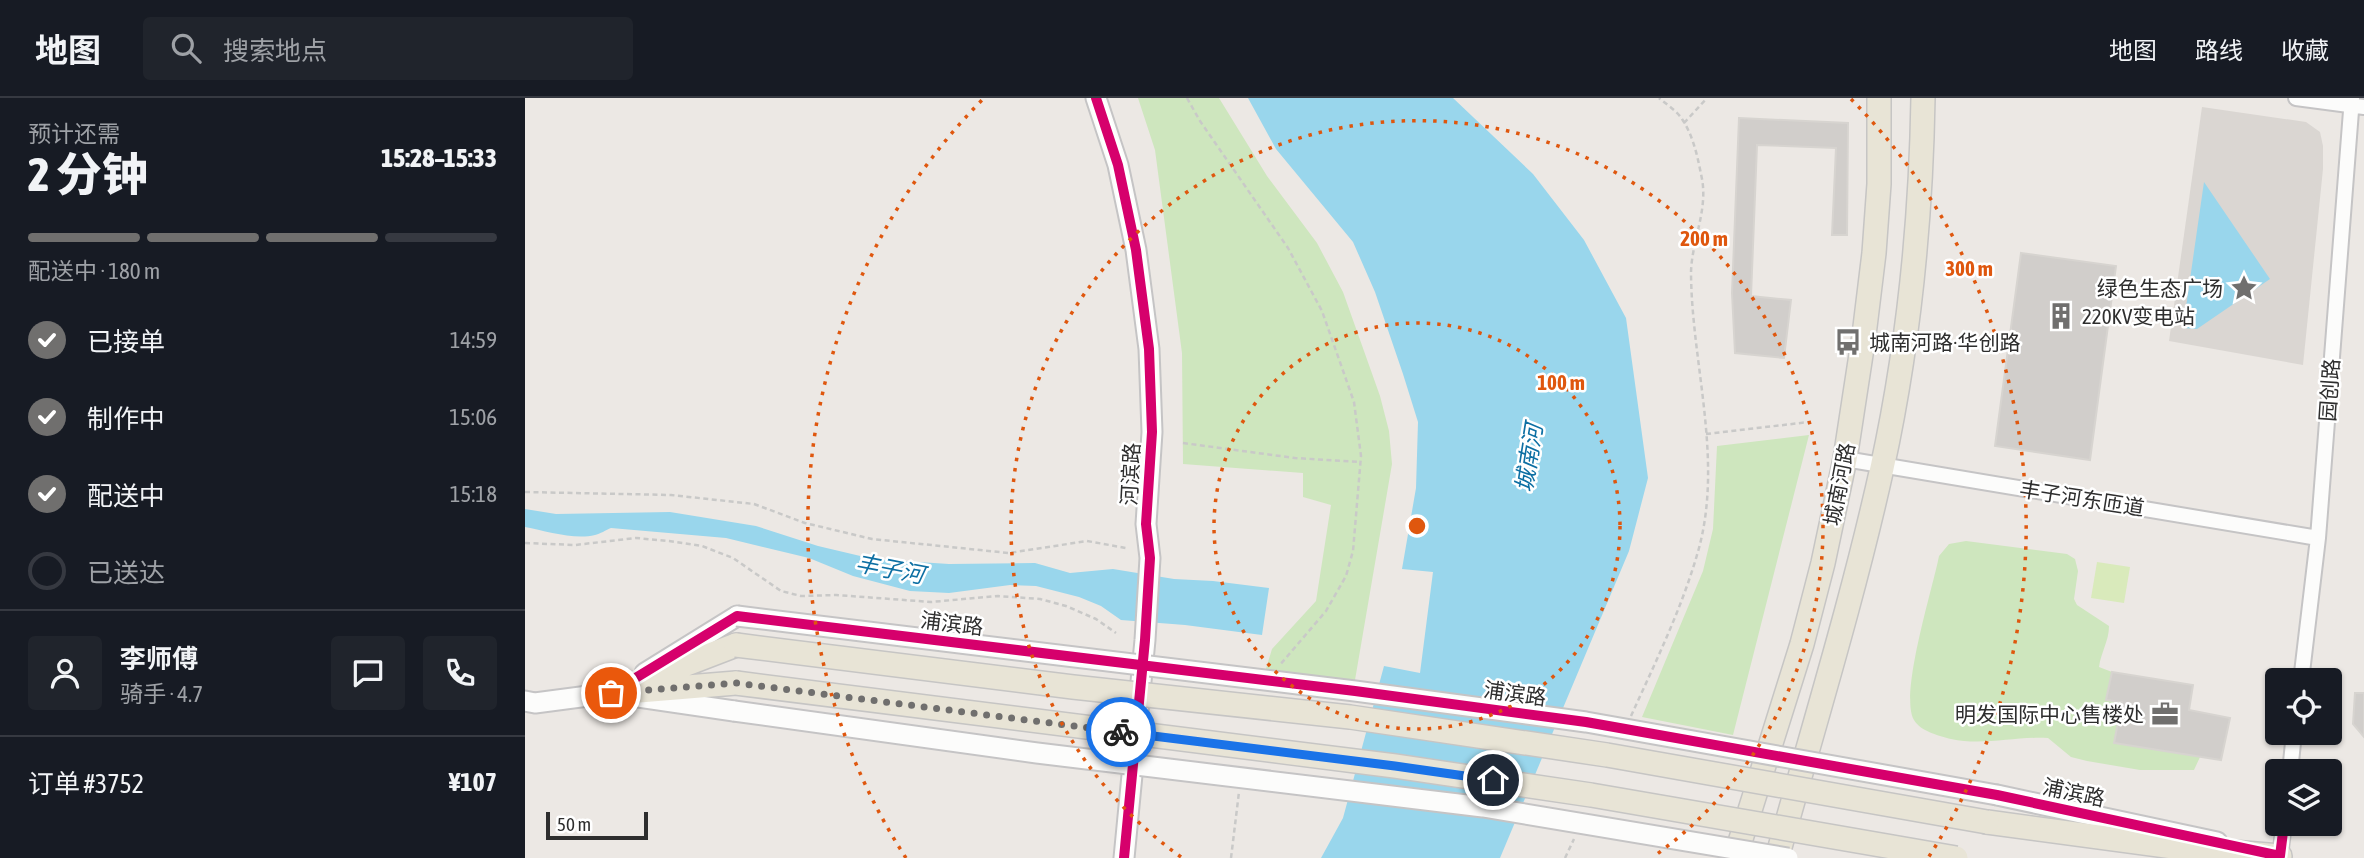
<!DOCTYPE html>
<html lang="zh">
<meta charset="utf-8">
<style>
:root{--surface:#171b24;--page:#20242c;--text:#f1f3f6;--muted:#9ea1a6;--line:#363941;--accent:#706f6e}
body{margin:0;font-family:"Asap Condensed","Noto Sans SC",sans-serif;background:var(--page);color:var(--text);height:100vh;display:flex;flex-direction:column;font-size:26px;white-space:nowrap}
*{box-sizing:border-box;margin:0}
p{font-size:23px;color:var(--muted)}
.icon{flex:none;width:38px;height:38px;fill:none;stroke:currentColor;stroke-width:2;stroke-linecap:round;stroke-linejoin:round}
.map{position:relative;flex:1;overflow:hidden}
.details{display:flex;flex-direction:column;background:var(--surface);width:525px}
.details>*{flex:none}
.controls{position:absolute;left:1740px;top:570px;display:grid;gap:14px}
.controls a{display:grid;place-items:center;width:77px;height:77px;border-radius:7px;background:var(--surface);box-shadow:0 2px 5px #0004;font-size:35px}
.scale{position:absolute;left:21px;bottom:18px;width:102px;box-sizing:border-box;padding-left:7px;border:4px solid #2e2e2e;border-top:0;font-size:19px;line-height:24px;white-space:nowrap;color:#2e2e2e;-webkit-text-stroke:5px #fff;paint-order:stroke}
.pin{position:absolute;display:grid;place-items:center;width:60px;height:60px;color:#fff;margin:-30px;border:4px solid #fff;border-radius:50%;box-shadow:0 2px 7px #0007}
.courier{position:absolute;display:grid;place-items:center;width:70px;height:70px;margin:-35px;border:5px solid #1a73e8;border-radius:50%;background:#fff;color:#222;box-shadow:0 2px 9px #0007}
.headline em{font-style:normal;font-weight:800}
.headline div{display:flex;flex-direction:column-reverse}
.headline{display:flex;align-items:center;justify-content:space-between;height:119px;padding:0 28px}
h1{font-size:46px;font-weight:800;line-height:52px}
.bar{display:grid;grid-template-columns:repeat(4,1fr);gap:10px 7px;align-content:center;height:84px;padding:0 28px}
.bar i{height:9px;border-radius:5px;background:var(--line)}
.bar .current{background:var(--accent)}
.bar p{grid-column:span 4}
.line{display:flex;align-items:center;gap:18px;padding:0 28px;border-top:2px solid var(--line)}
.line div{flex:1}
.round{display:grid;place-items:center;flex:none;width:74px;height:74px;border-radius:7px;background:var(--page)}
ol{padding:0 28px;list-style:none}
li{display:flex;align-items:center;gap:21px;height:77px}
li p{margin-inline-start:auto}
li .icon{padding:7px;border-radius:50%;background:var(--accent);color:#fff;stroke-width:4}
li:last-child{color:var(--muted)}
li i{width:38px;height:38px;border:4px solid var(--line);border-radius:50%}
header{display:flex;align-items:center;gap:42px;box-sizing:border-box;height:98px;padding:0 35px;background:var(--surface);border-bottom:2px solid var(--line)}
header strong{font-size:33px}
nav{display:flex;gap:38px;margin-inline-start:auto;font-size:24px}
.search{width:490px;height:63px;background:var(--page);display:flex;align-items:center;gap:18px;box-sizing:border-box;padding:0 24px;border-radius:7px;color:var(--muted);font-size:26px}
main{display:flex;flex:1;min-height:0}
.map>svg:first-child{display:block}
</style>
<header>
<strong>地图</strong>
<div class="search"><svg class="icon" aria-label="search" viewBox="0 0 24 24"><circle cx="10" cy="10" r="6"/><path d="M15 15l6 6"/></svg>搜索地点</div>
<nav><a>地图</a><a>路线</a><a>收藏</a></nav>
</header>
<main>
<section class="details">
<div class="headline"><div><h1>2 分钟</h1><p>预计还需</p></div><em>15:28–15:33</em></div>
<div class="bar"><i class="current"></i><i class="current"></i><i class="current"></i><i></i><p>配送中 · 180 m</p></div>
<ol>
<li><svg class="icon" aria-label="check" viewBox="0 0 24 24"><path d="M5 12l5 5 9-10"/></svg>已接单<p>14:59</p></li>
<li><svg class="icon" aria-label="check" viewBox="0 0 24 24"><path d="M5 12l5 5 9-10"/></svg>制作中<p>15:06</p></li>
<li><svg class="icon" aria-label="check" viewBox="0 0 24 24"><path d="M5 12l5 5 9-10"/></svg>配送中<p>15:18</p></li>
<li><i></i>已送达</li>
</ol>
<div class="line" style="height:126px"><a class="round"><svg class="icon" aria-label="person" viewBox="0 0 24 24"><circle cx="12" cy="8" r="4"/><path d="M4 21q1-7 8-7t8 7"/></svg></a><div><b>李师傅</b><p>骑手 · 4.7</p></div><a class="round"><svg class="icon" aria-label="chat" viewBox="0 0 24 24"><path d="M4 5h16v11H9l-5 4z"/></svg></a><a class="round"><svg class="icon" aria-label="phone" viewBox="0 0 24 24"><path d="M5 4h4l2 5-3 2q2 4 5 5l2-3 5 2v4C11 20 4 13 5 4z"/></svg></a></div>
<div class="line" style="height:91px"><div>订单 #3752</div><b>¥107</b></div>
</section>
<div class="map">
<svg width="1839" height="760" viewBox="0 0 1839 760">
<rect width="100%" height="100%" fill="#ece8e4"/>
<path fill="#cee6be" d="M613 0H694L742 78 792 145 818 194 855 298 864 333 867 366 830 582 740 574 747 551 791 503 806 407 778 399V375L658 366 657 255 630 52Z
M1284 337 1208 637 1117 619 1178 473 1188 431 1192 348Z
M1441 443 1542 456 1550 461 1553 473 1549 501 1552 507 1584 528C1584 543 1576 554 1574 569L1587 574 1581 602 1597 604 1589 645 1675 659 1669 672H1615L1562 663 1546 659 1523 640C1492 638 1458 648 1426 641 1414 638 1395 633 1389 622 1374 597 1408 490 1414 458L1424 446Z"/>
<path fill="#d9eabb" d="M1572 464 1605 469 1599 505 1566 500Z"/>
<path fill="#dad6d2" d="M1677 9 1781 24 1795 34 1798 48V71L1778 267 1644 243Z"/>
<path fill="#99d6ec" d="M723 0H928L1008 76 1059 142 1101 220 1123 380 1104 453 975 760H796L818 720 859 568 895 575 908 474 877 471 891 390 893 324 878 276 850 194 828 144 751 51Z
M1679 84 1745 181 1672 231 1658 230Z
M0 411 31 416 145 414 231 428 293 448 348 461 424 466 510 465 545 475 588 471 649 481 688 483 744 490 737 537 660 527 596 522 576 508 554 499 511 488 485 487 424 495 385 493 328 478 284 460 201 440 86 430C81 432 75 436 70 437 49 442 21 433 0 429Z"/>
<path fill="#d1cecb" stroke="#d7d4d0" stroke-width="2" d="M1214 20 1323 25 1322 137H1307L1311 50 1232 47 1226 198 1266 202 1259 260 1210 255 1207 195Z
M1496 155 1591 168 1565 362 1470 348Z
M1587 574 1668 587 1664 612 1705 620 1696 662 1589 645 1597 604 1581 602Z
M1830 595H1839V639L1828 626Z"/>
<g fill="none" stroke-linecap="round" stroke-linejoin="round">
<defs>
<path id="street" d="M1771 0 1839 9
M1320 361 1793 440
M1776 583 1793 440 1827 0
M1765 674 1769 635
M1755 758 1759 726"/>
<path id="secondary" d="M571 0 593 67 611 152 624 251 627 334 621 426 625 460 620 542 599 760
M120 575 212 518
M0 603 10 605 86 595 209 613
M1472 697 1692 744"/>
<path id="primary" d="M114 593 211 585
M86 595 211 547
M1462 724 1648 749 1755 758
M1210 760 1277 546 1298 465 1320 361 1339 237 1349 155 1354 86V0
M1252 760C1288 630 1328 501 1357 370 1383 251 1396 121 1398 0"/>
</defs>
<use href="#street" stroke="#c5c4c5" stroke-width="18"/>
<use href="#secondary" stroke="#c5c4c5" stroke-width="23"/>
<use href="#primary" stroke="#c6c5c4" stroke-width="26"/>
<path stroke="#c9c9c8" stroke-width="2.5" stroke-dasharray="5 3.5" stroke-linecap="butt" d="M662 0 675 23 763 150 797 213 829 304 836 358 828 453 821 478 801 513 754 568
M1159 25 1182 0
M1181 336 1284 324
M658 345 770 360 836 364
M0 394 146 397 229 406 280 425 347 441 484 455 562 443 601 450
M0 445 50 447 111 440 144 443 177 448 208 460 256 493 276 498 311 497 406 504 473 498 515 501 541 508 571 521 591 535
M1106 618C1131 563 1158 508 1174 450 1198 360 1167 267 1166 176 1166 145 1183 113 1177 81 1173 61 1169 39 1157 21 1152 13 1141 6 1134 0
M706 760 714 694
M1040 760 1049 741"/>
<use href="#street" stroke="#fcfcfb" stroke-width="14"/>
<use href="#secondary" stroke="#fcfcfb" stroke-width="19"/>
<use href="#primary" stroke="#e8e4d6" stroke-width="23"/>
<defs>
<path id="secondary-bridge" d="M212 518 830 593 1061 624 1472 697
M209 613 512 655 958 709 1263 760"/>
<path id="primary-bridge" d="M211 547 548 589 825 619 1082 657 1462 724
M211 585 870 668 1066 697 1431 760"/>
</defs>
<use href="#secondary-bridge" stroke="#c5c4c5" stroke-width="23" stroke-linecap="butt"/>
<use href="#primary-bridge" stroke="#c6c5c4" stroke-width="26" stroke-linecap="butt"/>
<use href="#secondary-bridge" stroke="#fcfcfb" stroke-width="19"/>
<use href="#primary-bridge" stroke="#e8e4d6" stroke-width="23"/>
<defs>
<path id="cycleway" d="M571 0 593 67 611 152 624 251 627 334 621 426 625 460 620 542 599 760
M86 595 212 518 830 593 1061 624 1472 697 1755 758 1759 726"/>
</defs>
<use href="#cycleway" stroke="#fff" stroke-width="15"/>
<use href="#cycleway" stroke="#d6006c" stroke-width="10"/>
</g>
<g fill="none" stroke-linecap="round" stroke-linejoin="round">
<path stroke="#706f6e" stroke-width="7" stroke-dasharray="0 12.6" d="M86 595 211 585 596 634"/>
<path stroke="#1a73e8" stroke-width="9" d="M596 634 870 668 968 682"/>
</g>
<g fill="none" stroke="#df570e" stroke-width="3.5" stroke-dasharray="3.5 7">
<circle cx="892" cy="428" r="203"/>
<path d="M656 759A406 406 0 1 1 1128 759"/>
<path d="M381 760A609 609 0 0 1 458 1M1326 1A609 609 0 0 1 1403 760"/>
</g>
<defs>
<symbol id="sight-bare" viewBox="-9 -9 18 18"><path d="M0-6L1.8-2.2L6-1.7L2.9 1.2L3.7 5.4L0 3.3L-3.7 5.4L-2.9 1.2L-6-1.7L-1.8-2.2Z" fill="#706f6e" stroke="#fff" stroke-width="2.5" paint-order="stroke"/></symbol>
<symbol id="building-bare" viewBox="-9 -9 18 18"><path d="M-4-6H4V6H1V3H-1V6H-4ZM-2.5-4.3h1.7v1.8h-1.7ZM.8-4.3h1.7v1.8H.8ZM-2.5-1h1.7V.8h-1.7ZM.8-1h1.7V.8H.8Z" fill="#706f6e" stroke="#fff" stroke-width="2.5" paint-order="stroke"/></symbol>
<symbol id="bus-bare" viewBox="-9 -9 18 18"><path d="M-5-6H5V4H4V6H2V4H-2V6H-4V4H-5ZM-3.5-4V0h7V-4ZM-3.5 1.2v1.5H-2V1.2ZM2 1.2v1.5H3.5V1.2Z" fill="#706f6e" stroke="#fff" stroke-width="2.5" paint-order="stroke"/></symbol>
<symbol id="office-bare" viewBox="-9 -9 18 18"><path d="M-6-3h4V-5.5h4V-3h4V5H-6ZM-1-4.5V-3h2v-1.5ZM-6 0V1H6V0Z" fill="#706f6e" stroke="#fff" stroke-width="2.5" paint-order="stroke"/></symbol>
</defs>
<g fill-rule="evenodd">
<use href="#sight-bare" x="1700" y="171" width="38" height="38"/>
<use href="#building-bare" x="1517" y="199" width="38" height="38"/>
<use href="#bus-bare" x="1304" y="225" width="38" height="38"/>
<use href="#office-bare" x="1621" y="597" width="38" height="38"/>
</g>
<g text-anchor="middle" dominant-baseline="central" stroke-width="5" stroke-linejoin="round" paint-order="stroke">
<g font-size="21" fill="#2e2e2e" stroke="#fff" text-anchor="end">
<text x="1698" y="190">绿色生态广场</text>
<text x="1557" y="218" text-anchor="start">220KV变电站</text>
<text x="1344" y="244" text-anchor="start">城南河路·华创路</text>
<text x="1619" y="616">明发国际中心售楼处</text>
</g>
<g font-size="21" fill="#2e2e2e" stroke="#fff">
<text transform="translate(1804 292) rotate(-86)">园创路</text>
<text transform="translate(605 376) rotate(-87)">河滨路</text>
<text transform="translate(1314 386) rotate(-79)">城南河路</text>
<text transform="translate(1557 400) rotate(9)">丰子河东匝道</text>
<text transform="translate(427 525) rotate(7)">浦滨路</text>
<text transform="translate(990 595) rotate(8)">浦滨路</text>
<text transform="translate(1549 694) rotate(12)">浦滨路</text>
</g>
<g font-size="23" font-style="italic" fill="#0d6fa3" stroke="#fff">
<text transform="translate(1004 360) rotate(-81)">城南河</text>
<text transform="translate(365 471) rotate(11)">丰子河</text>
</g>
</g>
<circle cx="892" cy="428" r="10" fill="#df570e" stroke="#fff" stroke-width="3.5"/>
<g font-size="21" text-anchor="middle" font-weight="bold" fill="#df570e" stroke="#fff" stroke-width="5" stroke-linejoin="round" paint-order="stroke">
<text x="1179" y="148">200 m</text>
<text x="1444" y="178">300 m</text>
<text x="1036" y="292">100 m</text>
</g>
</svg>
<div class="controls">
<a><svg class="icon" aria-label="locate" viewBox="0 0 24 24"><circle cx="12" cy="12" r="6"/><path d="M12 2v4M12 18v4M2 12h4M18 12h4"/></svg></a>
<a><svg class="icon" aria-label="layers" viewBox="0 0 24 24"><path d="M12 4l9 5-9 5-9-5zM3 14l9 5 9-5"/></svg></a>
</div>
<div class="scale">50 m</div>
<div class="pin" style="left:86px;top:595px;background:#ea580c"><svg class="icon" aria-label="bag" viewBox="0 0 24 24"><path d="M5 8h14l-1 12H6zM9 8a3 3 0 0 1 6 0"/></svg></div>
<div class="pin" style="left:968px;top:682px;background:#1f2937"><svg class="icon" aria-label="home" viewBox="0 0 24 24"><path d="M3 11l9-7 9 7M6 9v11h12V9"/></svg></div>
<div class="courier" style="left:596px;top:634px"><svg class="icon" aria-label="bike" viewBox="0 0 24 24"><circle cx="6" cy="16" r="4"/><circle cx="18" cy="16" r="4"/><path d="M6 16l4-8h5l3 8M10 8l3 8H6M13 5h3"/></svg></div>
</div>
</main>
